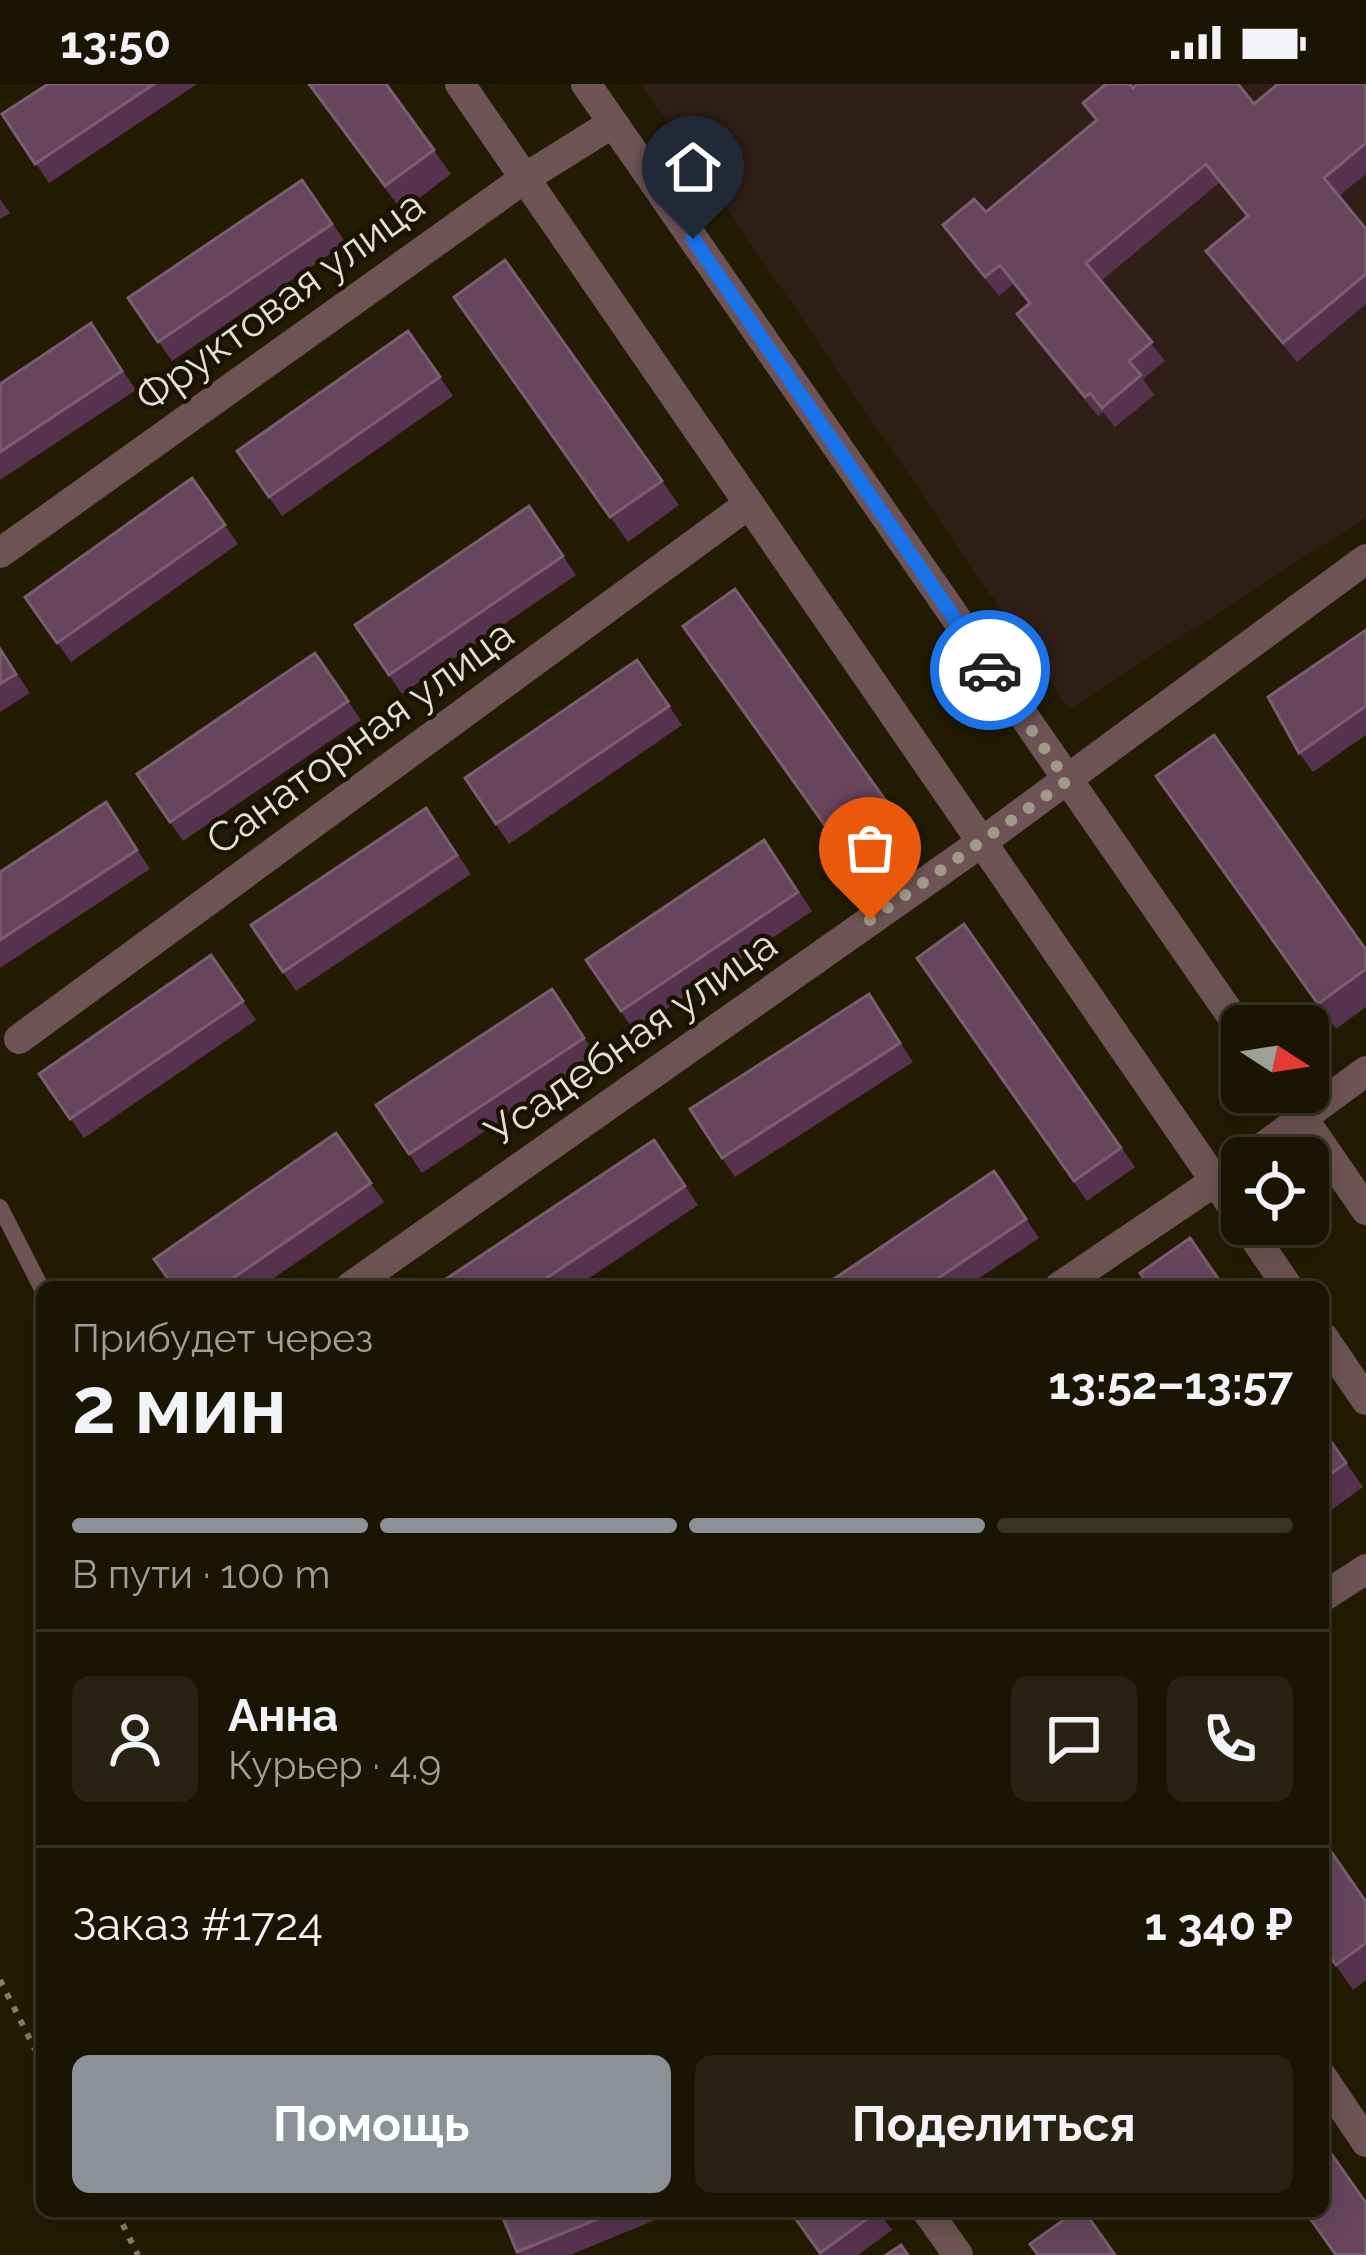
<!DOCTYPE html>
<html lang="ru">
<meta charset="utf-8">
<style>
:root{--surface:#1a1502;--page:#272211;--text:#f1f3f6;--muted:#9f9f99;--line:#383424;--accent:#8c9099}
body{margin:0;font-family:Raleway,sans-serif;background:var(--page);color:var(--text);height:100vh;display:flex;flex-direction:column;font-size:45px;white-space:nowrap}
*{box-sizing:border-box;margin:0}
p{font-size:39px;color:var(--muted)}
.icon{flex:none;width:66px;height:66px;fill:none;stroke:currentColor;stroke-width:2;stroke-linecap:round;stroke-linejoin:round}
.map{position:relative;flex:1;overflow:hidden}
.panel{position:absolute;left:36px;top:1197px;width:1293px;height:936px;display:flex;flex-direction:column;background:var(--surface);border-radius:18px;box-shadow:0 6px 30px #0003,0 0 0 3px var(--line)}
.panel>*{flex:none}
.needle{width:78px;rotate:102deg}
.tools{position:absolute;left:1221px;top:921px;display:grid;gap:24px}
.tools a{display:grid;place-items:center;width:108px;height:108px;border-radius:18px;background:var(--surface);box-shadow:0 6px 30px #0003,0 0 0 3px var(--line);font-size:60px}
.pin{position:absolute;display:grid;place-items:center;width:102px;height:102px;color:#fff;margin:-123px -51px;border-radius:50% 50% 50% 0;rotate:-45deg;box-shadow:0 0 12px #0007}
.pin .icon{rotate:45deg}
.courier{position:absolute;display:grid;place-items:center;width:120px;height:120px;margin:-60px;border:9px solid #1a73e8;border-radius:50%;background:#fff;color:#222;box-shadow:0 3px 15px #0007}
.summary em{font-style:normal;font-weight:700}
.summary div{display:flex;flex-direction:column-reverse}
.summary{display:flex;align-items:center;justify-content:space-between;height:204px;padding:0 36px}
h1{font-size:78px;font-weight:700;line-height:90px}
.bar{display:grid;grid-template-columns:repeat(4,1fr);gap:18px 12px;align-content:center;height:144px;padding:0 36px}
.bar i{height:15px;border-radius:9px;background:var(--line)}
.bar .on{background:var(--accent)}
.bar p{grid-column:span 4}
.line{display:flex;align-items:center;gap:30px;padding:0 36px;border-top:3px solid var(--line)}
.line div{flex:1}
.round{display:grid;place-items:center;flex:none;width:126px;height:126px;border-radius:18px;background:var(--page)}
.primary-button{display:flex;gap:24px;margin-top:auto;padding:24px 36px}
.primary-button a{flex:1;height:138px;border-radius:18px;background:var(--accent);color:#fff;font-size:48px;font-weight:700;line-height:138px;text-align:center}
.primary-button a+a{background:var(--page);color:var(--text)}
.status{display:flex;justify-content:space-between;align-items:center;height:84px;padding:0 60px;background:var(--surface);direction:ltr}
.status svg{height:33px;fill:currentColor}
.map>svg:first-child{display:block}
</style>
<div class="status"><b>13:50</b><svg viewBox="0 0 49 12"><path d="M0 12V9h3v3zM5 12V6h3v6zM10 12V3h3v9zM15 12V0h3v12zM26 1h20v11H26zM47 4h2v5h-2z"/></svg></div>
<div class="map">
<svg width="1366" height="2171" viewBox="0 0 1366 2171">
<rect width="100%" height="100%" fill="#231c03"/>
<path fill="#301f17" d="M642 0H1366V433L1069 625Z"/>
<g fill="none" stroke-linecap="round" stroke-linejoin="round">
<path stroke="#847f6a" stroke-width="6" stroke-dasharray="6 9" stroke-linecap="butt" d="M0 1896 42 1979
M116 2127 138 2171"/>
<path stroke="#6e5456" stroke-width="16" d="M0 1123 42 1205"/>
<path stroke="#6e5456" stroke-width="30" d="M460 0 1242 1136
M586 0 1242 947
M0 469 525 94 613 39
M19 955 749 420
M1285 1008 1366 1126
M1248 1074 1366 987
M1245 1140 1288 1203
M350 1203 982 758 1366 475
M1059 1203 1242 1079
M1323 1253 1366 1316
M1323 1513 1366 1485
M1323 1994 1366 2058
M927 2127 958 2171"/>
</g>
<path fill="#583350" d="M48 0H197L49 99 2 30Z
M308 0H386L451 90 402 127Z
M1366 0V90L1339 112 1366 145V220L1297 278 1220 186 1206 167 1247 133 1219 99 1101 197 1165 277 1143 295 1154 311 1115 343 1103 328 1098 332 1030 249 1017 230 1029 220 1013 200 999 212 943 141 986 128 1096 37 1083 19 1133 4 1254 20Z
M302 96 346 159 172 277 128 214Z
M0 115 10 129 0 135Z
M505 176 679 421 628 458 454 213Z
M91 239 136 306 0 396V300Z
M408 247 453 312 282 432 237 367Z
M192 394 238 460 71 578 25 513Z
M529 422 576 491 402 610 355 541Z
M735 505 910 751 858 788 683 542Z
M1366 546V651L1313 688 1299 669Z
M0 564 30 609 0 628Z
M315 569 361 636 183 757 137 690Z
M637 576 682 641 509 760 465 694Z
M1156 692 1366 866V923L1336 945Z
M106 718 150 785 0 884V788Z
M426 724 471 790 296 907 251 841Z
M764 756 812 827 634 947 586 876Z
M964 840 1135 1083 1087 1117 917 874Z
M211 871 256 936 84 1054 39 990Z
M552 905 597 973 422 1089 376 1021Z
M869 910 913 978 735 1093 722 1074Z
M336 1049 384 1118 261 1203H174Z
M654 1056 698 1121 576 1203H434Z
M994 1087 1039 1154 966 1203H822Z
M1323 1345 1363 1403 1323 1432Z
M1366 1818V1896L1353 1906 1323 1863Z
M500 2127H677L570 2171H519Z
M789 2127H878L892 2146 858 2171H821Z
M1014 2127H1031L1020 2135Z"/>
<path fill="#67465d" stroke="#7b5e6f" stroke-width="3" d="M48 0H154L35 80 2 30Z
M309 0H386L434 66 385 102Z
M1106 0H1130L1133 4 1137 0H1238L1254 20 1278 0H1366V59L1324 94 1366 145V190L1283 259 1206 167 1248 132 1206 80 1086 179 1152 258 1129 277 1141 291 1102 324 1090 309 1085 313 1017 230 1030 219 1000 181 985 193 943 141 974 115 986 128 1097 36 1083 19Z
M302 96 332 140 158 258 128 214Z
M505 176 662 397 610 433 454 213Z
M91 239 122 287 0 368V300Z
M408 247 440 293 269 413 237 367Z
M192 394 225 441 57 559 25 513Z
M529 422 563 472 389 591 355 541Z
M735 505 893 727 841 764 683 542Z
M1366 546V622L1299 669 1268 613Z
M0 565 16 590 0 600Z
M315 569 348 617 170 738 137 690Z
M637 576 669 622 496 740 465 694Z
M1214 651 1366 866V885L1318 920 1156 692Z
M106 718 137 766 0 856V788Z
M426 724 457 771 283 888 251 841Z
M764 756 798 808 621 927 586 876Z
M964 840 1121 1064 1074 1097 917 874Z
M211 871 243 917 70 1035 39 990Z
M552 905 584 954 409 1070 376 1021Z
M869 910 900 959 722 1074 690 1025Z
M336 1049 371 1099 220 1203H174L154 1175Z
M654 1056 685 1102 533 1203H434Z
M994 1087 1026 1135 925 1203H822Z
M1190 1154 1224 1203H1150L1140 1189Z
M1323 1346 1346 1379 1323 1395Z
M1323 1756 1366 1818V1859L1336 1881 1323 1863Z
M1323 2058 1366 2119V2171H1336L1305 2127H1323Z
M500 2127H617L517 2168Z
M790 2127H878L820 2169Z
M1076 2127H1084L1115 2171H1038L1030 2160Z
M901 2161 908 2171H886Z"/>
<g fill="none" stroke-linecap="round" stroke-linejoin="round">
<path stroke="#a09b88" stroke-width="12" stroke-dasharray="0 21.6" d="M870 836 1067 697 990 586"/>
<path stroke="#1a73e8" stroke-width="15" d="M693 155 990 586"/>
</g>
<g text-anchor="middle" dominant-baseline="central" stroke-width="9" stroke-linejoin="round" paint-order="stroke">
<g font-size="42" fill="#e3e0d0" stroke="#191300">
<text transform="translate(280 217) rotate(-36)">Фруктовая улица</text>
<text transform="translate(360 653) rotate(-36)">Санаторная улица</text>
<text transform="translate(631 954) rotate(-35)">Усадебная улица</text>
</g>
</g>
</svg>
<div class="tools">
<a><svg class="needle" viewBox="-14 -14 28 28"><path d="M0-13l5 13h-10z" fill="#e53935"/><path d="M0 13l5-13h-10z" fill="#9f9f99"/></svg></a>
<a><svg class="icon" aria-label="locate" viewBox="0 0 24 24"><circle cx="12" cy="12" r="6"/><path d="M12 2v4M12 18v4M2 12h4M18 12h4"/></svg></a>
</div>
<div class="pin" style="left:870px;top:836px;background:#ea580c"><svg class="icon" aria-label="bag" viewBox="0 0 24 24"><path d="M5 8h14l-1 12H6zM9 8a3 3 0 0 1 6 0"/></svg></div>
<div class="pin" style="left:693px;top:155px;background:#1f2937"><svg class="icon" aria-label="home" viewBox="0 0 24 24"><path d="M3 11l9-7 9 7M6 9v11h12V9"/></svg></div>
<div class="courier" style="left:990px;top:586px"><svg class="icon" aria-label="car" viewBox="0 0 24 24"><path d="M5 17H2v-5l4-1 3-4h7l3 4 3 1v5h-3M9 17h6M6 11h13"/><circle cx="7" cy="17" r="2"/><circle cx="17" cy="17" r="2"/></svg></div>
<section class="panel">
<div class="summary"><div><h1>2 мин</h1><p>Прибудет через</p></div><em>13:52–13:57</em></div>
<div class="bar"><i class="on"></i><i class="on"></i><i class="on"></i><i></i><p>В пути · 100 m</p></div>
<div class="line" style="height:216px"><a class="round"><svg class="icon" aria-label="person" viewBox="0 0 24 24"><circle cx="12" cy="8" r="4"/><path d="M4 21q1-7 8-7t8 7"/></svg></a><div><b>Анна</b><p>Курьер · 4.9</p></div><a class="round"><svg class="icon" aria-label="chat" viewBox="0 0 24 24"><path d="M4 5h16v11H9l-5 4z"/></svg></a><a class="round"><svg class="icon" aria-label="phone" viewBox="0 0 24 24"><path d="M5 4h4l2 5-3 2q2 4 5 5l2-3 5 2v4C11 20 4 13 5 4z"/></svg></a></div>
<div class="line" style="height:156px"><div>Заказ #1724</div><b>1 340 ₽</b></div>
<div class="primary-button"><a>Помощь</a><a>Поделиться</a></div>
</section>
</div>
